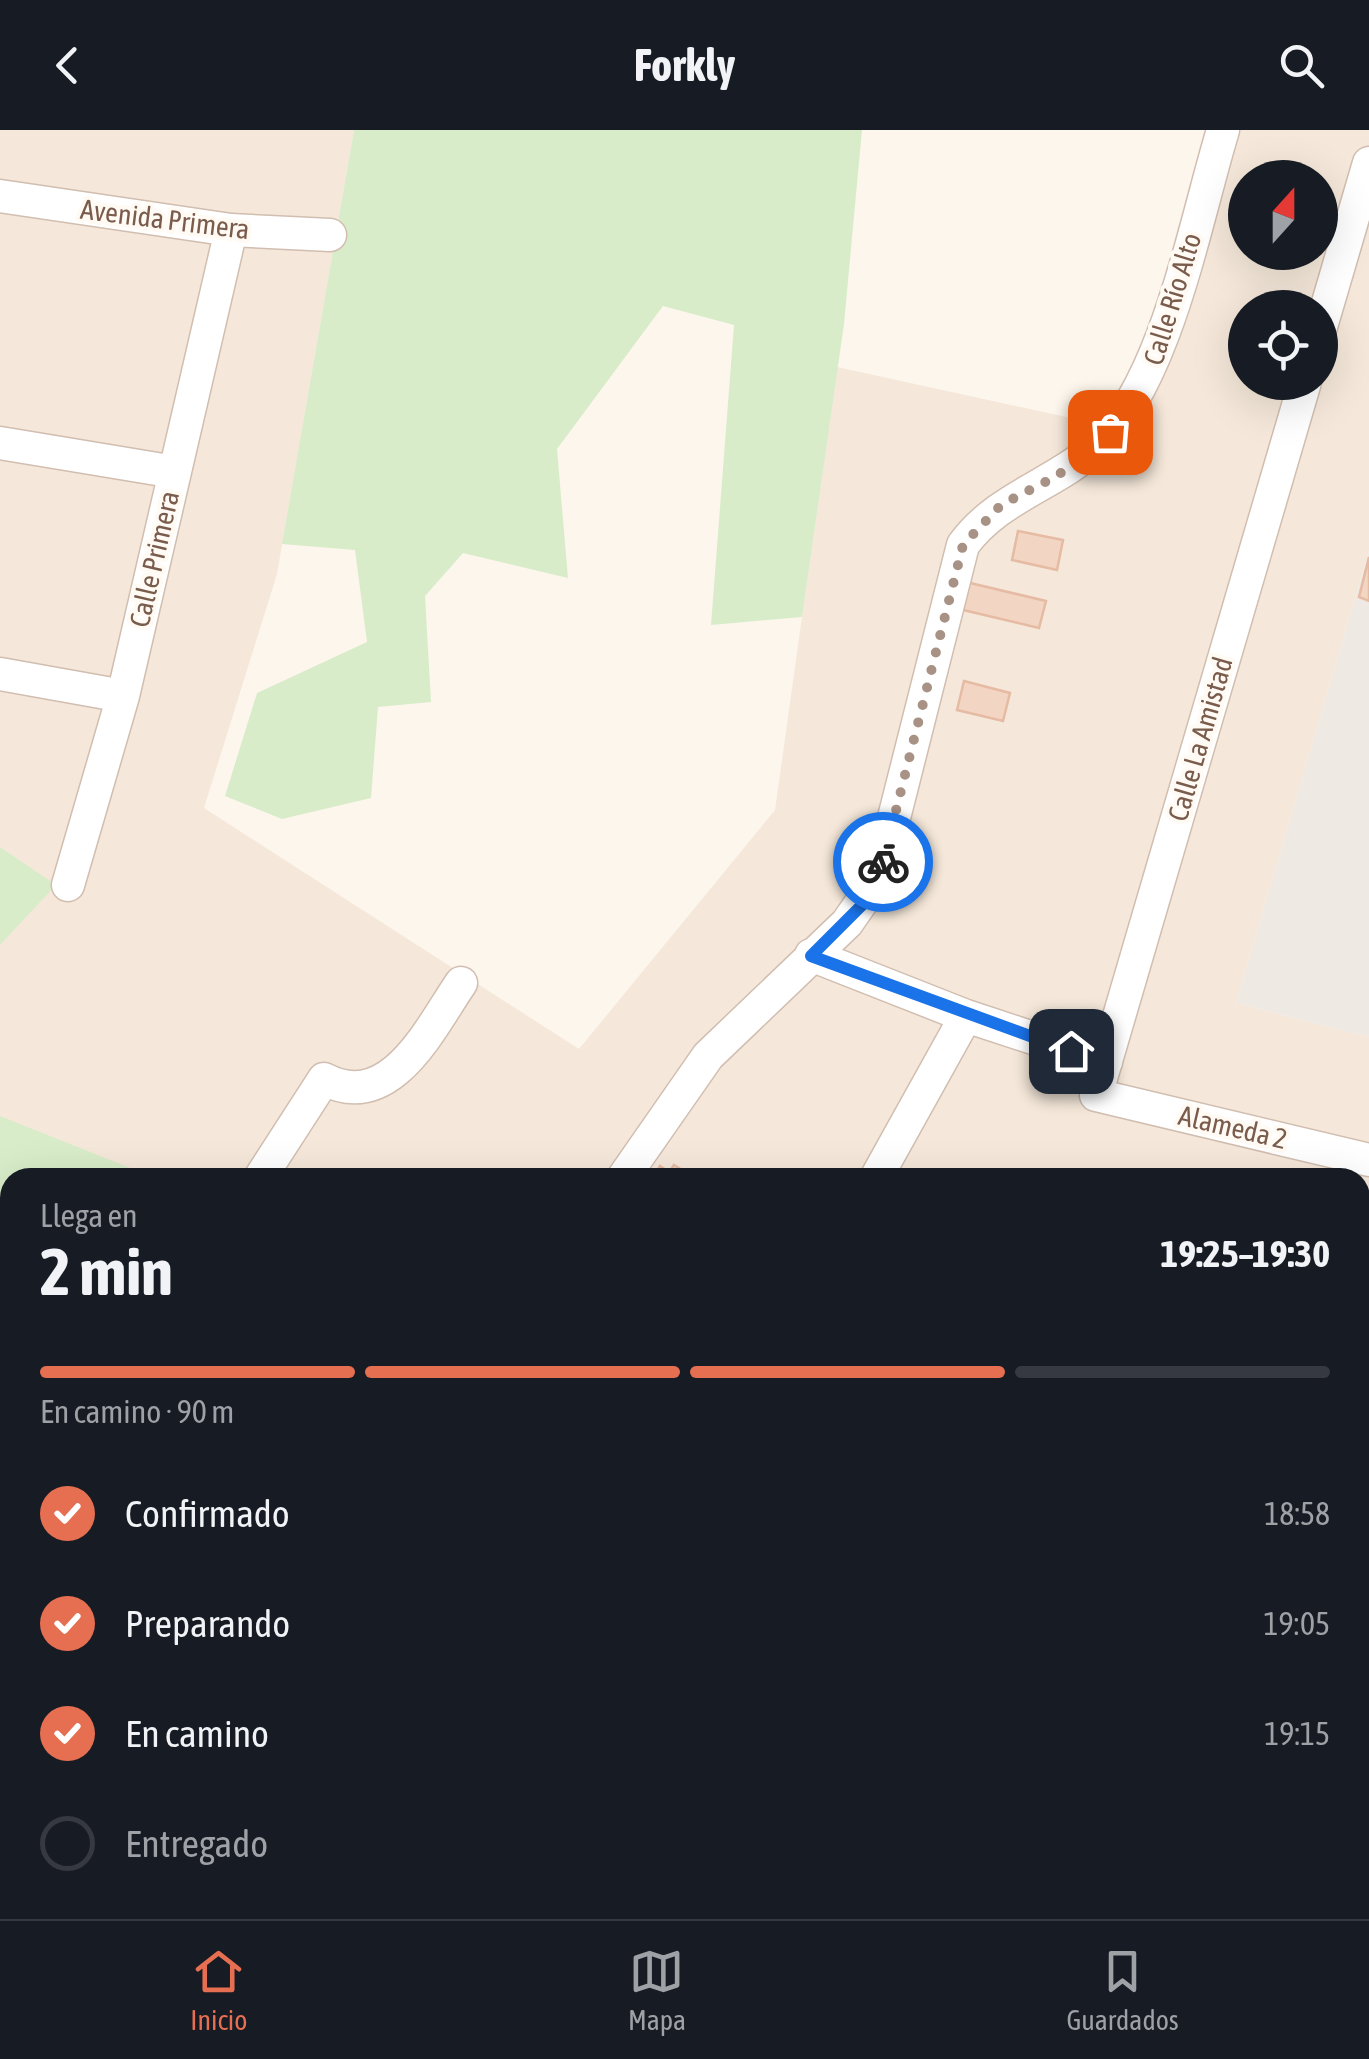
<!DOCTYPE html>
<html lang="es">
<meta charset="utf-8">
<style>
:root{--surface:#171b24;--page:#20242c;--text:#f1f3f6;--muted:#9ea1a6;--line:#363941;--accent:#e76f51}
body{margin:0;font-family:"Asap Condensed",sans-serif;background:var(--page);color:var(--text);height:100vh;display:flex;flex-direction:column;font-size:38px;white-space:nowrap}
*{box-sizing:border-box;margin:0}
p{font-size:32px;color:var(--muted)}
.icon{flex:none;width:55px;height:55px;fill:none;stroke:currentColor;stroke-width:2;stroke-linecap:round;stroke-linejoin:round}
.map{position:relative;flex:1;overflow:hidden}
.side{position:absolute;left:0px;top:1038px;width:1370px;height:752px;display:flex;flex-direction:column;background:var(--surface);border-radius:30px 30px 0 0;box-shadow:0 10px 40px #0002}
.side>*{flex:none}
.needle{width:65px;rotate:21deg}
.fabs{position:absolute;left:1228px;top:30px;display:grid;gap:20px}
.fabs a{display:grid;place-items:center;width:110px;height:110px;border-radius:50%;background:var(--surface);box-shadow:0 10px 40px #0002;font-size:50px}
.pin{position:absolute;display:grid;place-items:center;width:85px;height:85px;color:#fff;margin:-42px;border-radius:20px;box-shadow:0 5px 15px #0006}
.courier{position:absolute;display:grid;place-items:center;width:100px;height:100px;margin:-50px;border:8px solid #1a73e8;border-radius:50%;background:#fff;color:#222;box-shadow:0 2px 12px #0007}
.head em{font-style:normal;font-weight:700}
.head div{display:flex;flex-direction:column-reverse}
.head{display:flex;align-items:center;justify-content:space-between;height:170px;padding:0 40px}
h1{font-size:65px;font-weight:700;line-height:75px}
.bar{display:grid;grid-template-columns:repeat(4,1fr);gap:15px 10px;align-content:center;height:120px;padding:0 40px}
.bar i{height:12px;border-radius:8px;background:var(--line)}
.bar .on{background:var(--accent)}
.bar p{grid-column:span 4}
ol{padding:0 40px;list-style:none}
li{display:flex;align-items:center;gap:30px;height:110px}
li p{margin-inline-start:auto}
li .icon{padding:10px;border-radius:50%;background:var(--accent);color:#fff;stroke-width:4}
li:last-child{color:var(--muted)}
li i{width:55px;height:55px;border:5px solid var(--line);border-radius:50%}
header{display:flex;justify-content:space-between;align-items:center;height:130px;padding:0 40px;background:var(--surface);font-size:45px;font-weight:700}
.menu{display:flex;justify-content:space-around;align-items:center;height:140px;border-top:2px solid var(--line);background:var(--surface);font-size:28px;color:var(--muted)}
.menu a{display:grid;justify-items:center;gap:5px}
.menu .on{color:var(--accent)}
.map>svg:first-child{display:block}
</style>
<header><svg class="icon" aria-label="back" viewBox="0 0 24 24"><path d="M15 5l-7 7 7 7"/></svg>Forkly<svg class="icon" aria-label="search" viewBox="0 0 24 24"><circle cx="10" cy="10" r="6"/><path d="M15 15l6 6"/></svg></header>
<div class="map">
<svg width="1369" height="1789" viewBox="0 0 1369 1789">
<rect width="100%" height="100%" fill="#fdf6ec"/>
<path fill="#f5e8da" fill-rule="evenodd" d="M0 0H354L277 444 204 678 579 919 775 680 837 237 1130 301 1146 287 1238 0H1369V421L1236 873 1369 907V1186L1360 1184V1048H10V1744L0 1740ZM1245 48H1320V122H1245ZM1245 178H1320V252H1245Z"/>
<path fill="#fde8e0" d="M1360 1472 1369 1474V1789H590L598 1780H1360Z"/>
<path fill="#efe9e4" d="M1369 421V907L1236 873Z"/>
<path fill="#d8ecc9" d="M354 0H862L844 194 802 487 711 495 734 195 663 176 557 319 568 448 463 423 425 466 431 572 378 577 371 668 282 689 225 666 257 563 367 512 355 420 282 414Z
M0 717 56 755 0 815Z
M0 986 153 1047 10 1048V1276L0 1275Z
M1360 1184 1369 1187V1474L1360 1472Z
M63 1780H394L384 1789H83Z
M442 1780H598L590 1789H416Z"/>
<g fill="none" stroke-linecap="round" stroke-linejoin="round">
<path stroke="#a5d3da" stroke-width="9" d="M1360 1397 1369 1387
M1360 1419 1369 1424
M496 1789 520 1780"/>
<path stroke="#bfe3e8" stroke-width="55" d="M0 1750 10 1754
M74 1780 96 1789"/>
</g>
<path fill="#f3d5c3" stroke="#e6bba3" stroke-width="2.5" d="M1018 401 1063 410 1057 440 1012 430Z
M1369 427V471L1359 467Z
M966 452 1046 471 1039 498 959 479Z
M964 551 1010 563 1003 591 957 580Z
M674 1035 695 1048H653L660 1036 669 1042Z
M772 1780H925L924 1789H772Z
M945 1780H1088L1087 1789H945Z
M1106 1780H1293V1789H1106Z"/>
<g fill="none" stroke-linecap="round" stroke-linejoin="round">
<defs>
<path id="minor" d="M0 66 231 100 330 105
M1320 200 1369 33
M1305 252 1096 965 1369 1030
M0 313 175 342
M0 544 123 566
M68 755 123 566 231 100
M811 825 966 886 1106 932
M260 1048 324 949C391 984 430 898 461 853
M623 1048 708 926 847 793 879 747 963 415C998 367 1054 355 1097 316 1166 253 1195 92 1223 0
M876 1048 966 886
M0 1436 10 1431
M0 1694 10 1684
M1321 1789V1780"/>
</defs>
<use href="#minor" stroke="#d1beb0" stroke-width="35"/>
<use href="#minor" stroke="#fff" stroke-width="32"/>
</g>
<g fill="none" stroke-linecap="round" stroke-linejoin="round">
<path stroke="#a89285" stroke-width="10" stroke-dasharray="0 18" d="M883 732 963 415 1001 375 1057 346 1110 302"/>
<path stroke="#1a73e8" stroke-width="12" d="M883 732 863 774 811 826 1071 921"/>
</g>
<g text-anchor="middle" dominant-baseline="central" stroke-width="8" stroke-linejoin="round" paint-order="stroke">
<g font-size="28" fill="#7a5c4d" stroke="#fffaf3">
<text transform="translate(165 89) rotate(7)">Avenida Primera</text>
<text transform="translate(1172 169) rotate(-73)">Calle Río Alto</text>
<text transform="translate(154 429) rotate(-77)">Calle Primera</text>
<text transform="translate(1200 609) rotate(-74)">Calle La Amistad</text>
<text transform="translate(1233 997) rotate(13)">Alameda 2</text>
</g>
</g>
</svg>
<div class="fabs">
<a><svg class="needle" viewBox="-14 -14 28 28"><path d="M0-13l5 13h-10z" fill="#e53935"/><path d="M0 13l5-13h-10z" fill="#9ea1a6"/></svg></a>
<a><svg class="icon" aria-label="locate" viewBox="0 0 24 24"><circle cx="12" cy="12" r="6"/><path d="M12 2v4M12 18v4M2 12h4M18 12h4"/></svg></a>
</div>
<div class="pin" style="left:1110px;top:302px;background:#ea580c"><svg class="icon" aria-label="bag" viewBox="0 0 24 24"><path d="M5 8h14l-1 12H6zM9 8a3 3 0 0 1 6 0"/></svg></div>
<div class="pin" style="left:1071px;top:921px;background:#1f2937"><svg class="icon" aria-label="home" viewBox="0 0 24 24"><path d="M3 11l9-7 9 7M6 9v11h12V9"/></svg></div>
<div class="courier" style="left:883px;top:732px"><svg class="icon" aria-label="bike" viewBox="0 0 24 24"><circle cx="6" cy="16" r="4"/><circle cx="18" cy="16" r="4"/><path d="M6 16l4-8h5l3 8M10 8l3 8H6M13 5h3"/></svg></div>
<section class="side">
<div class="head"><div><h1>2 min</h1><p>Llega en</p></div><em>19:25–19:30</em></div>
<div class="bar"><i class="on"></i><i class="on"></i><i class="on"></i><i></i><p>En camino · 90 m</p></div>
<ol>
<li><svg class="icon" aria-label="check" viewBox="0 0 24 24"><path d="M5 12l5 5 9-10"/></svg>Confirmado<p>18:58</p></li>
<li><svg class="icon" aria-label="check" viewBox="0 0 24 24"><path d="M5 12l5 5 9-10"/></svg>Preparando<p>19:05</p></li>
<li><svg class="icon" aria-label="check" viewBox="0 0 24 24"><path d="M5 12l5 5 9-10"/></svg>En camino<p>19:15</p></li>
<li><i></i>Entregado</li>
</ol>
</section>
</div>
<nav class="menu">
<a class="on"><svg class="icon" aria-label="home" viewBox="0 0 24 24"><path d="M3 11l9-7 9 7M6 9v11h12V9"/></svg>Inicio</a>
<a><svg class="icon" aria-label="map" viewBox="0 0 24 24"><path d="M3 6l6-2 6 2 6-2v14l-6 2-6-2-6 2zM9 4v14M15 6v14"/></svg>Mapa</a>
<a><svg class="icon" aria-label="saved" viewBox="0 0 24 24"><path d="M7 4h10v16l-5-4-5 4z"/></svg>Guardados</a>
</nav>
